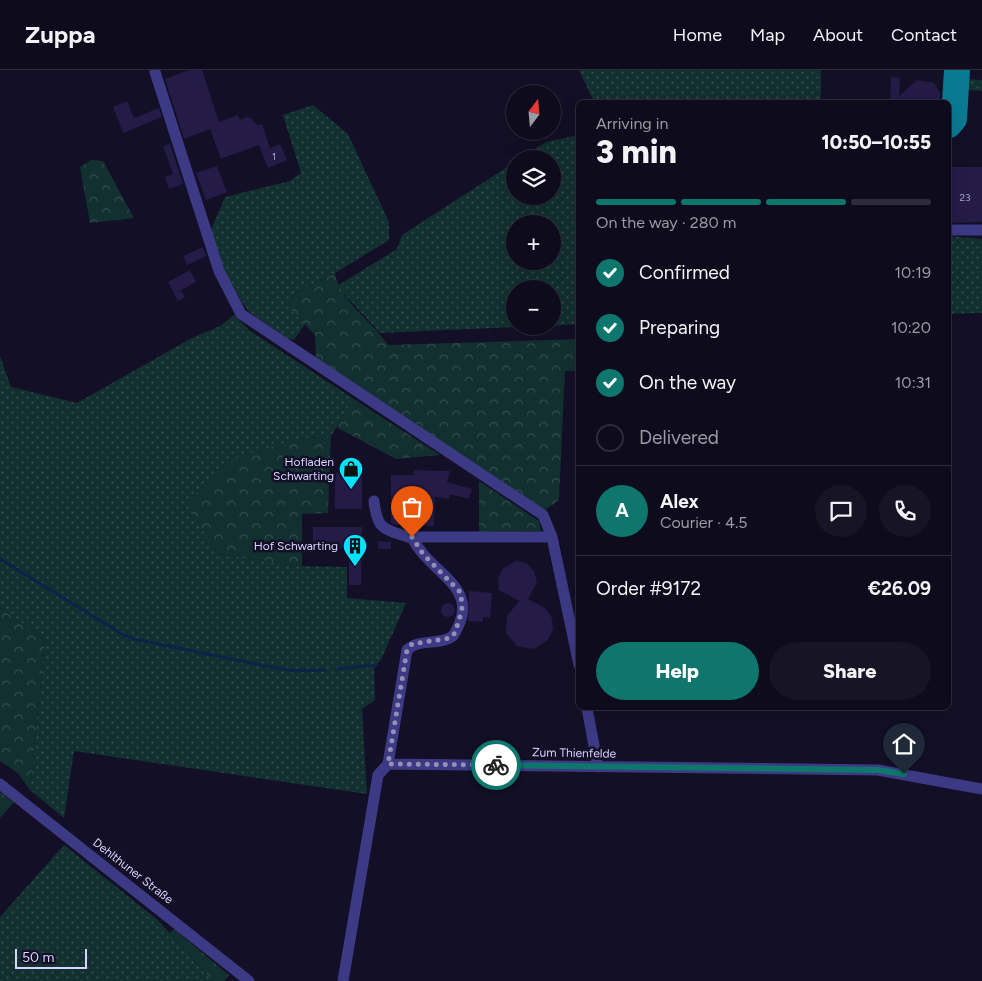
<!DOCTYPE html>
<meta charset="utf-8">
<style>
:root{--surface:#0e0b1c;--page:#171425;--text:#f1f3f6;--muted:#9b9ba3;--line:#2e2b3b;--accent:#0f766e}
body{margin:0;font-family:Figtree,sans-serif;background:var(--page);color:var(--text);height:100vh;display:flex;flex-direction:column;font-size:19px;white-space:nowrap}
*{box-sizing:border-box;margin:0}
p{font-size:16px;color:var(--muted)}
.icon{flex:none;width:28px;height:28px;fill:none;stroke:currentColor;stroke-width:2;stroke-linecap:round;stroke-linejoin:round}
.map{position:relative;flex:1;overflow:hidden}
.details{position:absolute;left:576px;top:30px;width:375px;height:610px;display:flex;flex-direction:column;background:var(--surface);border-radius:8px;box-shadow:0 5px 20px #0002,0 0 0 1px var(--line)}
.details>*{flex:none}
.needle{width:32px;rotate:16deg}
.fabs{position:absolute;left:506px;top:15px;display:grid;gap:10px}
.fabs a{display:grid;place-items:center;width:55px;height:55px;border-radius:50%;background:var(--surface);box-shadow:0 5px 20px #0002,0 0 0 1px var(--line);font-size:25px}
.scale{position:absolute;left:15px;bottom:12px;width:72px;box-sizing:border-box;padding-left:5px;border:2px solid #d9d4ff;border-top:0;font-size:14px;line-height:18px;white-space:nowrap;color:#d9d4ff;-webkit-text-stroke:4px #130f26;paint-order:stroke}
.pin{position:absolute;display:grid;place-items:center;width:42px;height:42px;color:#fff;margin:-51px -21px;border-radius:50% 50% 50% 0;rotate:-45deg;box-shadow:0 0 5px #0007}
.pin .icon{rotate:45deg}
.courier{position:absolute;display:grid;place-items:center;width:50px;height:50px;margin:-25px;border:4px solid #0f766e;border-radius:50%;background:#fff;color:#222;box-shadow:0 1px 6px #0007}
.head em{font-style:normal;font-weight:800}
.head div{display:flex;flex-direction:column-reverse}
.head{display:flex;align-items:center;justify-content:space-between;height:85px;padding:0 20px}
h1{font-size:32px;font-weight:800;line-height:38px}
.bar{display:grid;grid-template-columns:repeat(4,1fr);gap:8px 5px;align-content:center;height:60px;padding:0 20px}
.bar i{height:6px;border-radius:4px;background:var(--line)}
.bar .active{background:var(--accent)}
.bar p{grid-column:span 4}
.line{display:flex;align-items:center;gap:12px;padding:0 20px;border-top:1px solid var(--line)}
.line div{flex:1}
.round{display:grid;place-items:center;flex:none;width:52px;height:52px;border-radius:26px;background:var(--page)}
ol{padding:0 20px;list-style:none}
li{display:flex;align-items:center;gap:15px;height:55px}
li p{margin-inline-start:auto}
li .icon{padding:5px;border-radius:50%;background:var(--accent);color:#fff;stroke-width:4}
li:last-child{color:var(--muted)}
li i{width:28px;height:28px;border:2px solid var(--line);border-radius:50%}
.button{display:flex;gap:10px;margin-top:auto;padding:10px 20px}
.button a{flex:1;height:58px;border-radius:30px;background:var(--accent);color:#fff;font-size:20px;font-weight:800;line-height:58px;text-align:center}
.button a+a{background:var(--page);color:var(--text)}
header{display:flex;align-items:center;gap:30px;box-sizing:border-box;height:70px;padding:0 25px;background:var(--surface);border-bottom:1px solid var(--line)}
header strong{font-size:24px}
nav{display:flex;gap:28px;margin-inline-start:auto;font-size:18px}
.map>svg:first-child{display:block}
</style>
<header>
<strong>Zuppa</strong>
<nav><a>Home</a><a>Map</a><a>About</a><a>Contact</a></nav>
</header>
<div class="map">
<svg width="982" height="911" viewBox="0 0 982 911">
<defs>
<pattern id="grass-dots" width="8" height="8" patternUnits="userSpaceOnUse" patternTransform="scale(1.25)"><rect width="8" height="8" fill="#12302f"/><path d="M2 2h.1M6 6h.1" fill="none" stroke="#344d4e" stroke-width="1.8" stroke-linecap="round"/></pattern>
<pattern id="forest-crowns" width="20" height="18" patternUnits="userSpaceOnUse" patternTransform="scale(1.25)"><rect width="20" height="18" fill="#12302f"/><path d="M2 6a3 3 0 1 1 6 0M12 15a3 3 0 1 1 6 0" fill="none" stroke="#344d4e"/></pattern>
</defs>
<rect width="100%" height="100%" fill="#130f26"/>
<path fill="url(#grass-dots)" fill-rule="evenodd" d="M579 0H821V32H594Z
M969 9 982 10V21L967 20Z
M313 35 348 64 389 152V170L335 203 296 223 287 235 305 254 294 270 287 268 249 242 240 229 223 200 210 162 225 127 290 111 301 103 283 45Z
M579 65V254L553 256 552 219H515V256H536L380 263 337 216 397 179 402 165 515 92V126H552V89H520L546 72ZM515 154H552V191H515Z
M949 166 982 169V243L949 244Z
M234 245 250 261 354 329 331 366 298 369 217 484 302 496 347 497V528L406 533 382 588 374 599 375 630 362 639 367 724 74 681 64 748 30 720 45 569 0 538V286L11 317 77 333 190 269 220 256Z
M64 775 158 850 213 911H0V847Z"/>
<path fill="url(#forest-crowns)" d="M91 90 103 91 134 148 90 153 80 97Z
M335 203C340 231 372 251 388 275L579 269V301H565L559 430 545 440 316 289 315 265 287 235 296 223Z
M354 329 440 385 396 389 336 357Z
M331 366 328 443 302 444V496L217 484 186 433 238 387 298 369Z
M479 411 539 451 541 461 479 462Z
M0 538 45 569 30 720 18 703 0 691Z
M0 722 14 732 0 748Z
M174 859 229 905 224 911H213L170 863Z"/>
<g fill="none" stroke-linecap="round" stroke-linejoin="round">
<path stroke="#0c2248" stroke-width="3" d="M0 489 122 564 134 569 271 597 294 601 325 600
M338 599 377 595"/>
<path stroke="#0a7a92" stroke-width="26" d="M949 55 954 49 957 0"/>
</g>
<path fill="#241b47" d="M189 0H202L219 52 238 45 240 50 246 47 251 48 257 55 262 54 270 78 280 74 287 90 268 98 259 75 221 89 210 59 184 69 165 9Z
M891 7 900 8 899 26 917 10 934 13 940 22V32H905V29H890Z
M127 31 134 48 159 38 162 47 123 63 113 37Z
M170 74 183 114 169 119 165 107 173 104 163 76Z
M217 96 227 122 206 130 196 103Z
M949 97H982V152L949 153Z
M203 177 206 186 187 195 183 186Z
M190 200 196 212 176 223 181 221 185 227 178 231 168 212Z
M414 400 450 401 447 412 472 419 469 429 450 424 449 429 435 427 434 456 396 455 391 453V405H414Z
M335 403 362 404V439H335Z
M313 457H362L361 515H349V478H313Z
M378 471 391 472V479H378Z
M516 491 526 493 534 501 537 512 528 529 545 538 552 548 553 559 548 570 534 579 517 576 506 563 507 546 519 531 499 520 498 509 502 499Z
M469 521 492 523 490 548 483 547V552L468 551Z
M441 540a7 7 0 1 1 14 0a7 7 0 1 1-14 0Z"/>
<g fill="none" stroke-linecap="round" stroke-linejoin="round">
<path stroke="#3d3a85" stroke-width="11" d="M155 2 219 201 241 244 543 445 552 467 579 595
M949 160H982
M374 431C377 459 383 459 408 467H552
M587 638 598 697
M388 694 407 580C419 568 439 576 453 566 485 516 429 505 412 467
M0 714 249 911
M343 911 378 705 388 694 878 700 982 719"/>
</g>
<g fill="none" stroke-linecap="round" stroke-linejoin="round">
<path stroke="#948fb3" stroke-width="5" stroke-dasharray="0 9" d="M412 467 423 484 461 523 462 540 455 563 450 568 412 574 407 580 388 694 496 695"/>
<path stroke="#0f766e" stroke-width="6" d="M496 695 878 700 904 704"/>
</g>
<defs>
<symbol id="shop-pin" viewBox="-11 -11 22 30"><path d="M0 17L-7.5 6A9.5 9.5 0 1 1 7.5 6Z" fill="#00e5ff" stroke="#130f26"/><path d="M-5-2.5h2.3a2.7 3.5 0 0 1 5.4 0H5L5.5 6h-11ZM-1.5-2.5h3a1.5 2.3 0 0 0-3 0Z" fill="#111"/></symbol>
<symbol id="building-pin" viewBox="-11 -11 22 30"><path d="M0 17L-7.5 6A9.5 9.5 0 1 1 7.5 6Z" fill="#00e5ff" stroke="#130f26"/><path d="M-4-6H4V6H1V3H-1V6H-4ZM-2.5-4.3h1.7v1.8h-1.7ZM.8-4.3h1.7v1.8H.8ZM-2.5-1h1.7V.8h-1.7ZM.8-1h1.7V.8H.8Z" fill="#111"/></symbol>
</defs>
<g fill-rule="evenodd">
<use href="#shop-pin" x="337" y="385" width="28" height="38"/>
<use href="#building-pin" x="341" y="462" width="28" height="38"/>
</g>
<g text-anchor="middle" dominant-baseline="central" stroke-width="5" stroke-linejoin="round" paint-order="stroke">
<g font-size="10" fill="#aca6d1">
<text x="274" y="86">1</text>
<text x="965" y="127">23</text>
</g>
<g font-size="12" fill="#d9d4ff" stroke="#130f26" text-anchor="end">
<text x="334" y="392">Hofladen<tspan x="334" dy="14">Schwarting</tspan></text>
<text x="338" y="476">Hof Schwarting</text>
</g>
<g font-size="12" fill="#d9d4ff" stroke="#130f26">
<text transform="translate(574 683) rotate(1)">Zum Thienfelde</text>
<text transform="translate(133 801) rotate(38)">Dehlthuner Straße</text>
</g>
</g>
</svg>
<div class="fabs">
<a><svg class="needle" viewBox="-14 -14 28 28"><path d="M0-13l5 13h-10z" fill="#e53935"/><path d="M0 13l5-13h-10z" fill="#9b9ba3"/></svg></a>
<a><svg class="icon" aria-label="layers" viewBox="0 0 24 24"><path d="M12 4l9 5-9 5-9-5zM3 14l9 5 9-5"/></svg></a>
<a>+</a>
<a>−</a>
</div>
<div class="scale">50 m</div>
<div class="pin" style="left:412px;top:467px;background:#ea580c"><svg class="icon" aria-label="bag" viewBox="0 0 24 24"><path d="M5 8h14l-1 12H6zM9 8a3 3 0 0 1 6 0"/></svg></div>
<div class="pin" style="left:904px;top:704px;background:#1f2937"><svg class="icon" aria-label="home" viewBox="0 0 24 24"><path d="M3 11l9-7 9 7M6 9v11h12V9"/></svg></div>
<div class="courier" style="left:496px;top:695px"><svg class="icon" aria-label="bike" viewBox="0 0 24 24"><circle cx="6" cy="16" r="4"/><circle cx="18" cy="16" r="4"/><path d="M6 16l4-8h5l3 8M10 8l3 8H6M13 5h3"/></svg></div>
<section class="details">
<div class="head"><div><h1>3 min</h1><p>Arriving in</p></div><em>10:50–10:55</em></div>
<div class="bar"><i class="active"></i><i class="active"></i><i class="active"></i><i></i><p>On the way · 280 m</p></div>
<ol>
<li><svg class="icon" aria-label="check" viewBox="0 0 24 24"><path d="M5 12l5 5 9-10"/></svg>Confirmed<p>10:19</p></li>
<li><svg class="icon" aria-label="check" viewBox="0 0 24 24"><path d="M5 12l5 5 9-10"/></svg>Preparing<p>10:20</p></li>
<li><svg class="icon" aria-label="check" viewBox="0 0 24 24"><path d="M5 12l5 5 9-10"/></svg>On the way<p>10:31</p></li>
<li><i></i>Delivered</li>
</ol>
<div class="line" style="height:90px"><b class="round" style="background:var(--accent);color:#fff">A</b><div><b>Alex</b><p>Courier · 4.5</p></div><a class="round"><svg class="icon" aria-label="chat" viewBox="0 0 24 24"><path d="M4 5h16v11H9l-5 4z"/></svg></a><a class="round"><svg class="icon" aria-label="phone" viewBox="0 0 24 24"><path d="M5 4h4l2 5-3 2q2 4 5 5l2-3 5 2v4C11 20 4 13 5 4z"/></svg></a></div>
<div class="line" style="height:65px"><div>Order #9172</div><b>€26.09</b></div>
<div class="button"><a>Help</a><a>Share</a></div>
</section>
</div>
